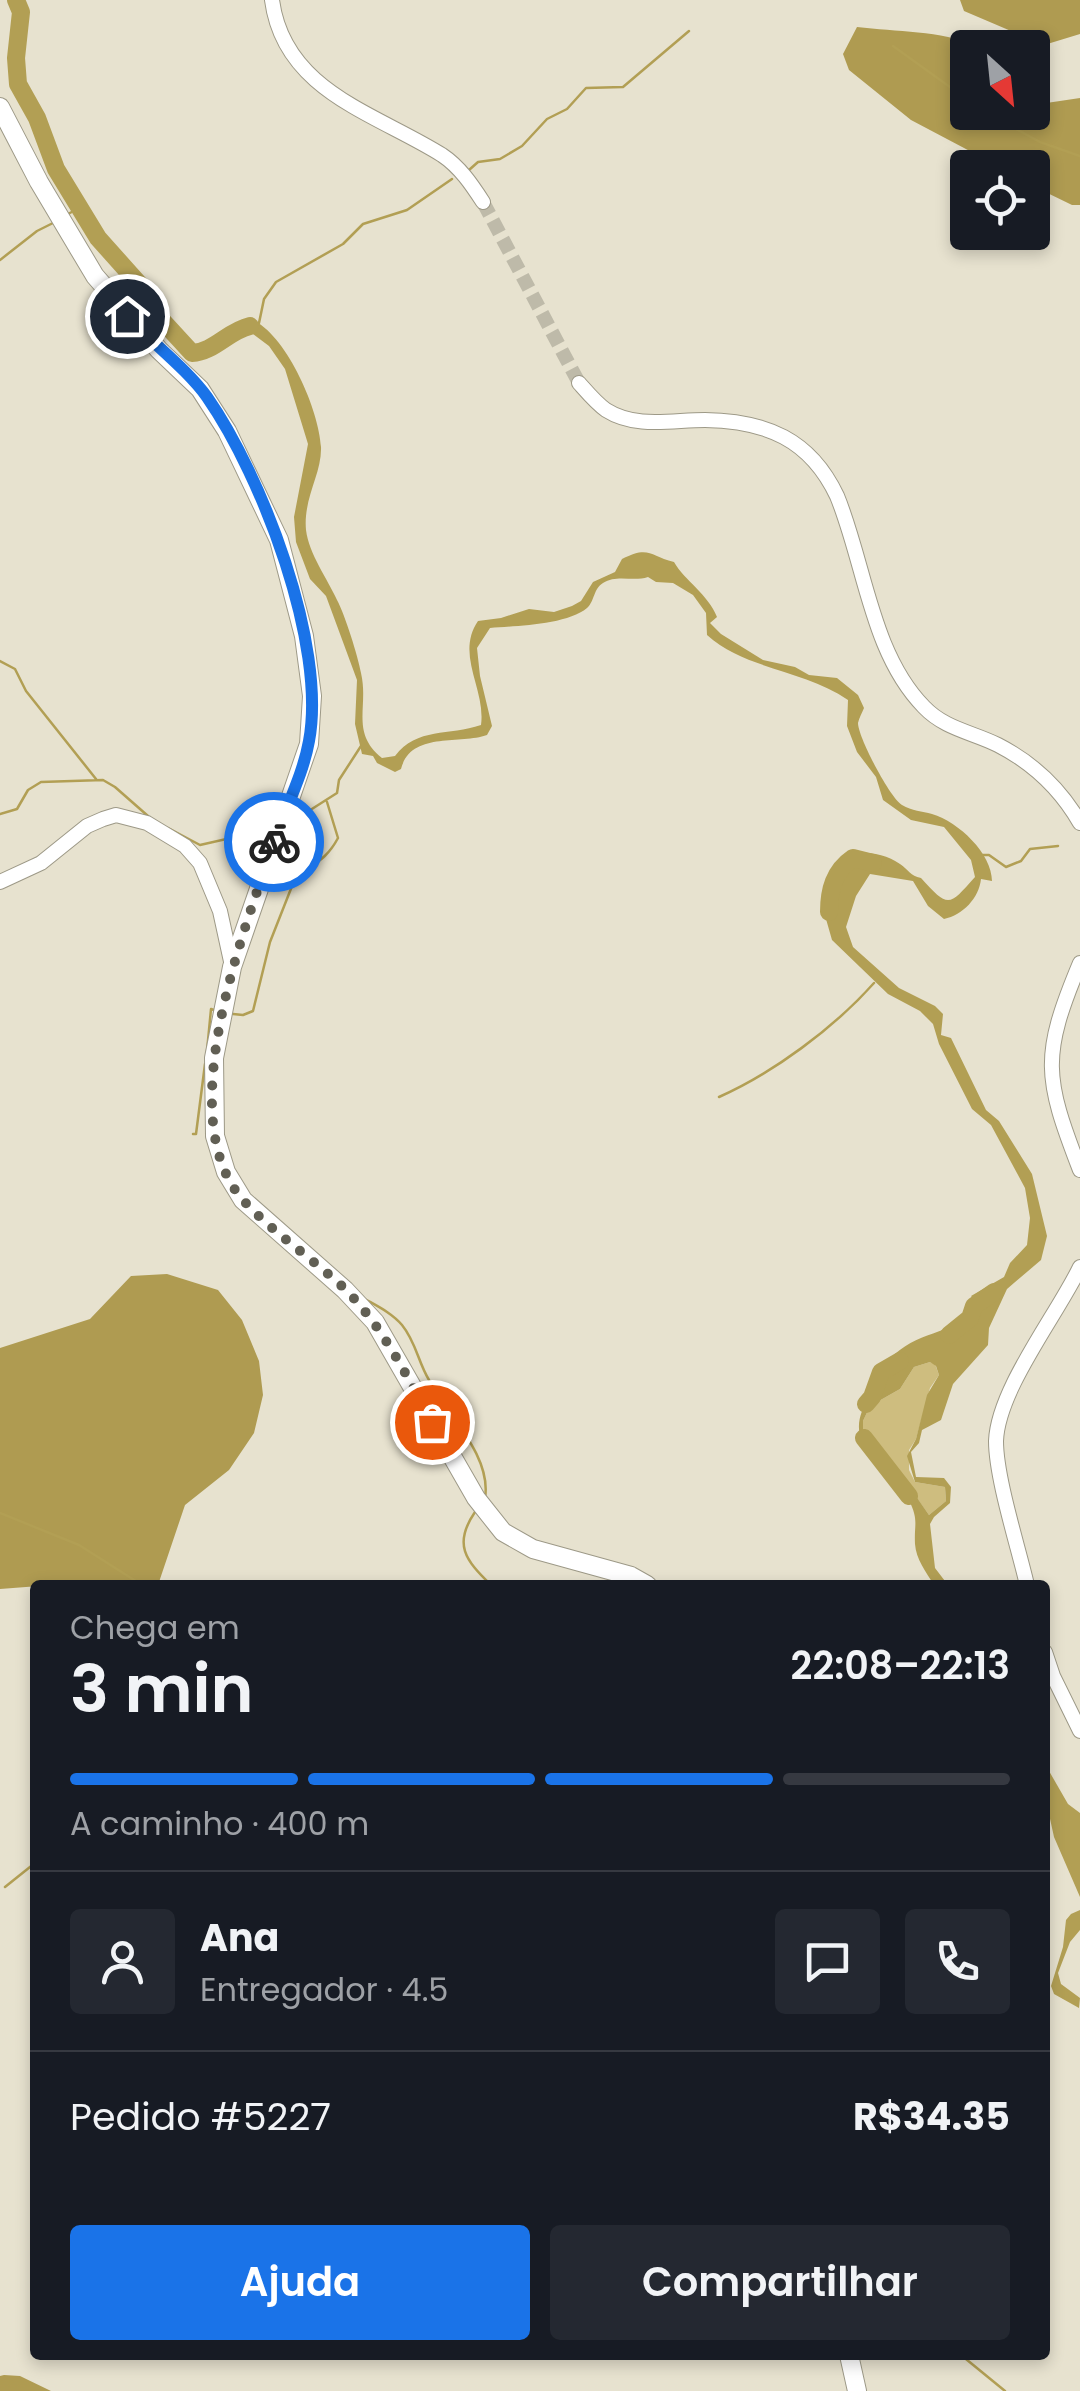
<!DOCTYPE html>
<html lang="pt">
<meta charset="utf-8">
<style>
:root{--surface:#171b24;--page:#242831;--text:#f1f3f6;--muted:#9ea1a6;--line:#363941;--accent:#1a73e8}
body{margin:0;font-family:Poppins,sans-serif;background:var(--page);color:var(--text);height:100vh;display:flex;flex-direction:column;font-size:38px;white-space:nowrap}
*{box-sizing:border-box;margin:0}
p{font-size:32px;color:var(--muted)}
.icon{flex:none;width:55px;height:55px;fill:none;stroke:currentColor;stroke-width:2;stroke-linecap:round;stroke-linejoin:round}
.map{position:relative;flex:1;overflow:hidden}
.drawer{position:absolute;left:30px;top:1580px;width:1020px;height:780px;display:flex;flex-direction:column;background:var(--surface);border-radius:10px;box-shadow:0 5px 15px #0003}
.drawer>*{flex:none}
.needle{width:65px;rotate:153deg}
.controls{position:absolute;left:950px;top:30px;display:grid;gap:20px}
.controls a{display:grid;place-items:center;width:100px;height:100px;border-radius:10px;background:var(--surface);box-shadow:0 5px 15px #0003;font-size:50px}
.pin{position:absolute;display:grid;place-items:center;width:85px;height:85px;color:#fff;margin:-42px;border:5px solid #fff;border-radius:50%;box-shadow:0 2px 10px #0007}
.courier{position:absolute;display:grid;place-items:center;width:100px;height:100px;margin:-50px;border:8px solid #1a73e8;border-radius:50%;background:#fff;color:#222;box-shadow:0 2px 12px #0007}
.headline em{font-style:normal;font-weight:600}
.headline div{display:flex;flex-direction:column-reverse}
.headline{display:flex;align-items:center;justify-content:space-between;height:170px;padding:0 40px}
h1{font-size:65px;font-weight:600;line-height:75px}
.bar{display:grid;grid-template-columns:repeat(4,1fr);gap:15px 10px;align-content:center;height:120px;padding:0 40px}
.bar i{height:12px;border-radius:8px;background:var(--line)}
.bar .active{background:var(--accent)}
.bar p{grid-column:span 4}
.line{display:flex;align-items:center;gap:25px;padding:0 40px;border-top:2px solid var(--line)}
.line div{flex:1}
.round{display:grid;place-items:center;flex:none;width:105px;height:105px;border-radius:10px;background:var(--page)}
.primary-button{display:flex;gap:20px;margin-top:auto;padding:20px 40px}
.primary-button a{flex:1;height:115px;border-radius:10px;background:var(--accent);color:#fff;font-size:40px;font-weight:600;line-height:115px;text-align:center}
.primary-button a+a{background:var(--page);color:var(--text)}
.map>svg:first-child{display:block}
</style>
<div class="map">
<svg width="1080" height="2391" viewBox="0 0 1080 2391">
<rect width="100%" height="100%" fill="#e7e2cf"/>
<path fill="#cebd7f" d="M930 1362 935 1364 939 1375 930 1388 916 1439 909 1450V1470L915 1482 945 1487 946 1501 929 1515 904 1480 890 1473 878 1457 863 1430V1421L870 1406 900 1389 914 1367Z"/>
<path fill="#af9b51" d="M960 0H1080V34L1044 45 964 11Z
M857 27C896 32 941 30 976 46L968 48V112H1032L1033 105 1080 98V205H1072L1033 186 1032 168 1000 167 911 120 849 70 843 54Z
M167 1274 218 1290 242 1320 259 1361 263 1395 254 1433 229 1470 185 1505 158 1585 91 1582 0 1589V1348L90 1319 131 1276Z
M4 2375 20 2376 51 2391H0V2376Z"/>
<path fill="#b29f54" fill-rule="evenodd" d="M255 321C288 339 319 410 321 447 322 474 303 498 306 530 309 554 327 578 337 600 345 615 358 656 361 673 369 707 350 732 382 758L395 756C417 727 449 736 481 725 486 689 455 655 478 621L501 618 529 609 554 612 572 606 581 601 593 582 615 572 622 559C649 545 650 556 674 562 685 581 708 594 717 617L710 623 721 634 763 660 795 667 809 675 837 678 858 695 864 708C862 713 859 718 858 723 858 737 890 798 902 805 912 811 922 811 932 814 959 822 992 854 992 881L981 879C979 898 963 915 944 919L928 906 913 881 870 874 856 896 846 927 853 947 899 988 935 1006 943 1014 941 1035 951 1038 986 1110 999 1121 1032 1174 1047 1236 1041 1260 1007 1289 989 1328 988 1345 953 1384 941 1420 922 1430 919 1443 911 1452 916 1477 944 1478 951 1487 950 1503 934 1517 930 1524 935 1568 948 1585H934C926 1572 916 1559 915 1544 914 1523 919 1521 909 1500 898 1476 872 1466 862 1441 855 1425 861 1411 869 1397 876 1384 881 1370 891 1358 914 1333 951 1332 979 1314L981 1307 971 1296 1004 1277 1010 1263 1027 1245 1030 1218 1025 1188 991 1125 972 1109 939 1044 933 1024 920 1011 888 994 832 940 826 919 827 904 846 871 850 853C867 851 886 854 900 864 909 870 910 876 921 878 949 909 949 906 975 877L971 860 944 827 911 820 883 800 876 777 857 752 847 726 848 700C805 670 746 670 707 635L706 613 693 595 673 583 656 582 648 577C633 582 617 574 603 583 593 589 595 601 587 608 567 625 514 626 490 628L477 648 480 676 492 726 487 735C459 745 411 731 401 769L395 772 377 763 373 756 362 754 355 724 357 680 326 596 310 579 296 542 294 517 308 444 285 369 269 346 249 331 231 340 230 330ZM930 1362 936 1366 939 1375 927 1395 916 1439 907 1456 915 1482 945 1487 946 1501 929 1515 906 1482 890 1473 878 1458 863 1430V1421L870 1406 900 1389 914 1367Z
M1045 1764 1068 1804 1080 1813V1897L1054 1837 1045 1796Z
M1080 1910V1930L1070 1942 1058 1973 1061 1984 1080 1998 1079 2008 1054 1994 1051 1986 1063 1947 1066 1920 1071 1914Z"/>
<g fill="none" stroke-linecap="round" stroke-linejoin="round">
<path stroke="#b29f54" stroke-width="2.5" d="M893 46 968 100
M985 112 1040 142 1080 156
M469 170 478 162 500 159 522 146 547 119 567 109 586 88 623 87 689 31
M68 214 81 207
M0 260 37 231 55 222
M259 323 264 299 276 282 343 244 363 224 407 210 452 179
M0 661 15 669 26 691 96 779
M0 814 17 809 28 790 41 782 103 780 115 787 148 816
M293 821 337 793 339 780 361 746
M168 828 200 845 270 829
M982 855H989L1006 867 1021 861 1030 849 1058 846
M233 1014 243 1015 253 1011 270 942 294 881C308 863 323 866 338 838L327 802
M207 1051 211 1009 214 1010
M719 1097C773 1073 834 1028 874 983
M193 1134H196L205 1064
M363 1298C377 1306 392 1313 402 1325 416 1342 418 1362 429 1380 447 1414 492 1456 485 1498
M475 1512C453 1544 465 1560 491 1585
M0 1513 79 1545 142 1585
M5 1887 35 1863
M961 2355 1005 2391"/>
<path stroke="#b29f54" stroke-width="18" d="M16 0 21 12 16 58 18 84 37 118 56 169 98 238 140 285 158 316 192 353C214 352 228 331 250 326
M829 912C829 890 834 871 853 858L873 863
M949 1335 970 1318 974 1306 994 1292
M866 1404 872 1397 881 1372 900 1361
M864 1438 909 1496"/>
<path stroke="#bebaa9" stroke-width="14" stroke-dasharray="14 7" stroke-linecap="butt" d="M483 202 579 383"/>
<defs>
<path id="minor" d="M272 0C284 91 375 113 442 155 460 167 472 185 483 202
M579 383C587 392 596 403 606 410 636 429 672 420 705 420 766 421 810 439 837 496 865 564 871 653 924 707 945 729 972 732 998 745 1033 763 1061 790 1080 823
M0 882 41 863 87 826 103 819 116 815 147 823 185 846 200 863 220 911 232 966
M1080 963C1041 1056 1044 1077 1080 1170
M1027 1585C1018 1546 996 1478 996 1441 998 1389 1057 1315 1080 1267
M1045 1652 1053 1676 1080 1731"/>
<path id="major" d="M0 107 39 182 95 276 159 350 200 389 227 431 279 540 304 636 312 696 309 744 232 967 214 1058 215 1136 226 1172 243 1200 345 1290 375 1322 476 1498 503 1532 533 1549 631 1576 647 1585
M849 2355 857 2391"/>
</defs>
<use href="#minor" stroke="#9d9987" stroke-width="16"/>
<use href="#major" stroke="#9d9987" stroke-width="20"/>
<use href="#minor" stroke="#fff" stroke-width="14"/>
<use href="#major" stroke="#fff" stroke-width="18"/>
</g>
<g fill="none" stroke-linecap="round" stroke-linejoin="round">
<path stroke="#615f54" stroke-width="10" stroke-dasharray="0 18" d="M274 842C244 931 171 1116 242 1199 272 1232 312 1258 345 1289 383 1327 406 1375 432 1422"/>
<path stroke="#1a73e8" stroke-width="12" d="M127 316C151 342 187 369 207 397 262 476 327 645 309 741 303 775 285 809 274 842"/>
</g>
</svg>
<div class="controls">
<a><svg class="needle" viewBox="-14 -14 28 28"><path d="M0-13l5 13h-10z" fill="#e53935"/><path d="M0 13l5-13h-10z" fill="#9ea1a6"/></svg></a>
<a><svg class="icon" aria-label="locate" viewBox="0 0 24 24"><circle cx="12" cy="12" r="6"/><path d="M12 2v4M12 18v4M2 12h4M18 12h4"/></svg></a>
</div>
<div class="pin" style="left:432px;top:1422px;background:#ea580c"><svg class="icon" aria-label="bag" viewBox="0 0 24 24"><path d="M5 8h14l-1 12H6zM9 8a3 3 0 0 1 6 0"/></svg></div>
<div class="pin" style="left:127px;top:316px;background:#1f2937"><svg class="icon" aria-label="home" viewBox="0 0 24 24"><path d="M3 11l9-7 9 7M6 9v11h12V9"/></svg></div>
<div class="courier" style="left:274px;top:842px"><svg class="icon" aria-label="bike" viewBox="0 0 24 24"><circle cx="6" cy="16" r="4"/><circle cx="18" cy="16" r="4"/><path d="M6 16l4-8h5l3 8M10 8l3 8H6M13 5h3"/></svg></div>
<section class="drawer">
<div class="headline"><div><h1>3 min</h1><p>Chega em</p></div><em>22:08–22:13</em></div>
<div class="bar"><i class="active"></i><i class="active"></i><i class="active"></i><i></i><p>A caminho · 400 m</p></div>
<div class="line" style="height:180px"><a class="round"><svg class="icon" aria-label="person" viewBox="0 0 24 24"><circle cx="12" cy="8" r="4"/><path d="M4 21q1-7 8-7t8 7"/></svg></a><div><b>Ana</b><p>Entregador · 4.5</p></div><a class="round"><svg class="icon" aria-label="chat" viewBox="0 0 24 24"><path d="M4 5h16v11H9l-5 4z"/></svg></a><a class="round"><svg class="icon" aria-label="phone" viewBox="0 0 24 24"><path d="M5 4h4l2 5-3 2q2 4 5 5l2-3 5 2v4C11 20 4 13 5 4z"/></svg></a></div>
<div class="line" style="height:130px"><div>Pedido #5227</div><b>R$34.35</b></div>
<div class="primary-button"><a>Ajuda</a><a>Compartilhar</a></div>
</section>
</div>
